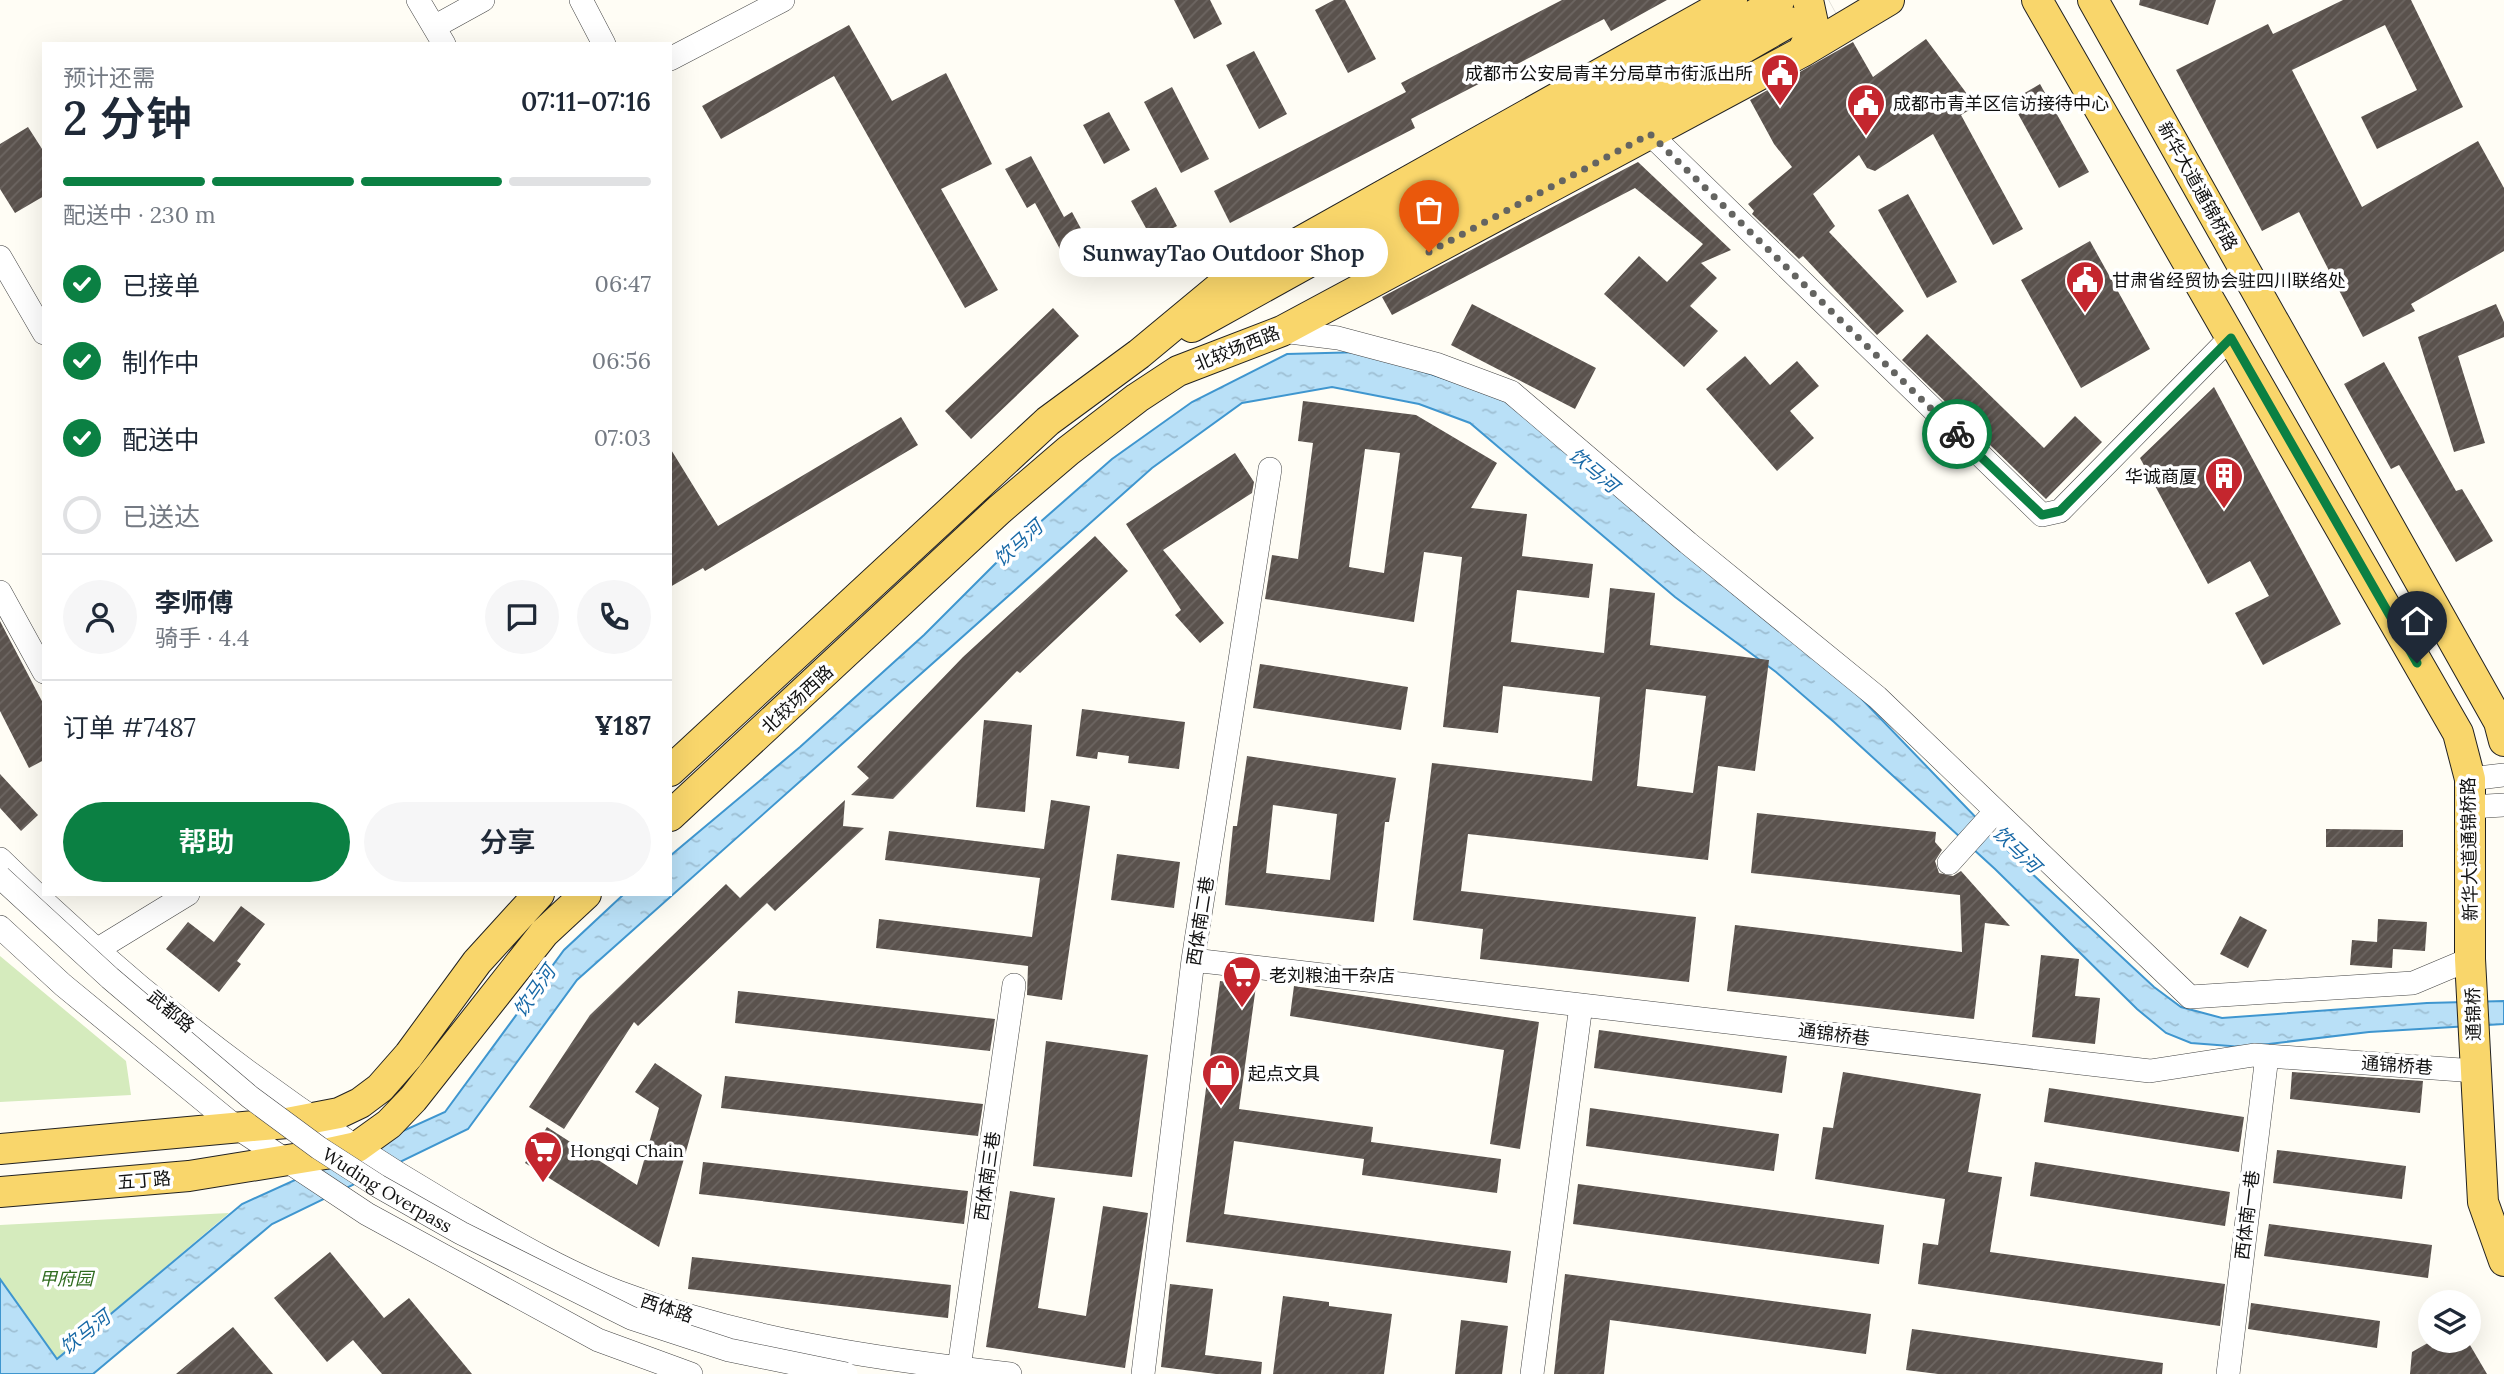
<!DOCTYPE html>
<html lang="zh">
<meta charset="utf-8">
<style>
:root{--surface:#fff;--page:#f6f6f7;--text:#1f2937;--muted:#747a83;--line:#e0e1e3;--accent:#0b8043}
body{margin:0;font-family:Lora,"Noto Sans SC",serif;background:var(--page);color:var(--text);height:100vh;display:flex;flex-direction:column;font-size:26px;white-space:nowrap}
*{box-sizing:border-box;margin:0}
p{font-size:23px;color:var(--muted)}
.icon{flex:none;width:38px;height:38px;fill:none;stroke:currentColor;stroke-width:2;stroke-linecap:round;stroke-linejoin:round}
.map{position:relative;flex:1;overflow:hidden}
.drawer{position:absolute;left:42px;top:42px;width:630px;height:854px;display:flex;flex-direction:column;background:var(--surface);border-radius:0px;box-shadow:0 7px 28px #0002}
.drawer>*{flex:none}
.controls{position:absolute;left:2418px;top:1290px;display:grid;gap:14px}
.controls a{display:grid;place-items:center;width:63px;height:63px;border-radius:50%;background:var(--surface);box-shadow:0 7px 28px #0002;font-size:35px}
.pin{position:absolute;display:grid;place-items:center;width:60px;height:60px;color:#fff;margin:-72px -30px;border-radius:50% 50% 50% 0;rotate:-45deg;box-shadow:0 0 7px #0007}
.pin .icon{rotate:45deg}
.courier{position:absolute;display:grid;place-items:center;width:70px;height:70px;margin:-35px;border:5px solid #0b8043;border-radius:50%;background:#fff;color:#222;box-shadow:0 2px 9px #0007}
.bubble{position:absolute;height:49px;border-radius:24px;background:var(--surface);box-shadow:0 7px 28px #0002;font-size:23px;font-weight:600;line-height:49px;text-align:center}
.overview em{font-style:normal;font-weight:600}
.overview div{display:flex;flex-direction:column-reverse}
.overview{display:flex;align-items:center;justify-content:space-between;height:119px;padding:0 21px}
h1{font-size:46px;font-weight:600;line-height:52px}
.bar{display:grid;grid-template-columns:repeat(4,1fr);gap:10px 7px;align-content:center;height:84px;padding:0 21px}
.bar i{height:9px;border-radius:5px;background:var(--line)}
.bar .active{background:var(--accent)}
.bar p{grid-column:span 4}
.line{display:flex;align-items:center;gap:18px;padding:0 21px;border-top:2px solid var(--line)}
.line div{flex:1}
.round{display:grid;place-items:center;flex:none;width:74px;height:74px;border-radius:37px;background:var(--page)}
ol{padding:0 21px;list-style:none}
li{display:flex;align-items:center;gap:21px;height:77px}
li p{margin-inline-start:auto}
li .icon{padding:7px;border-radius:50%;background:var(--accent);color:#fff;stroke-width:4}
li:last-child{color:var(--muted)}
li i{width:38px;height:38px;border:4px solid var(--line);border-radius:50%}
.cta{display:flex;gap:14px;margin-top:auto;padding:14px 21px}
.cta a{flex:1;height:80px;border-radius:42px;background:var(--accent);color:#fff;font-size:28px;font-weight:600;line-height:80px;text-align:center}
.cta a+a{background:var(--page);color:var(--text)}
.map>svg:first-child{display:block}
</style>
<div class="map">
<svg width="2504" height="1374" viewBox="0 0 2504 1374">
<defs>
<pattern id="water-ripples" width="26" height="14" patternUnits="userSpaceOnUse" patternTransform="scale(1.75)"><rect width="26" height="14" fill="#b9e0f7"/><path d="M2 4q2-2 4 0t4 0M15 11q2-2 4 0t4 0" fill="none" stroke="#9ebfd3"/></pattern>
<pattern id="building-hatch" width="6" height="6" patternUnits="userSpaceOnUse" patternTransform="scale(1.75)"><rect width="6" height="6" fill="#5a524d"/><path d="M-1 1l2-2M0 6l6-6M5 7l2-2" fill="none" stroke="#6d6662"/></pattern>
</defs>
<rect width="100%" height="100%" fill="#fffdf5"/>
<path fill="#d5ebbd" d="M0 956 126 1061 131 1095 0 1102Z
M229 1213 56 1360 0 1279V1225Z"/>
<path fill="url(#water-ripples)" stroke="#3f96cf" stroke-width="2" d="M1364 352 1515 402 1828 664 2014 857 2154 987 2181 1007 2222 1018 2427 1003 2504 1001V1024L2369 1032 2243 1047 2191 1043 2166 1033 2137 1009 1995 869 1834 722 1776 672 1675 597 1470 423 1419 404 1332 387 1242 403 1152 468 577 980 468 1129 272 1224 93 1374H0V1279L57 1359 242 1204 445 1112 564 950 624 894H670V856L800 747 924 635 1013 546 1112 459 1192 402 1287 354Z"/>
<path fill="url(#building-hatch)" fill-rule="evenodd" d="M1174 0H1210L1222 24 1194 39Z
M1334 0H1345L1376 59 1348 73 1315 10Z
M1562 0H1667L1611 31 1604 19 1411 119 1415 128 1230 223 1214 191 1406 92 1401 83Z
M2140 0H2216L2208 25 2139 5Z
M2343 0H2411L2463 107 2377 149 2361 117 2417 90 2385 25 2292 70 2362 207 2478 141 2504 188V251L2411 304 2415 311 2363 337 2299 212 2262 231 2176 70 2268 24 2273 34Z
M849 25 892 101 946 73 992 164 941 189 998 290 965 308 834 76 721 139 702 106Z
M1926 39 1976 106 1961 115 2023 229 1993 245 1933 134 1875 171 1867 168 1859 155 1813 194 1835 226 1829 232 1904 311 1877 335 1803 256 1799 259 1752 214 1754 211 1748 204 1792 167 1774 144 1750 100 1853 42 1873 77Z
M1254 51 1287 114 1259 129 1226 65Z
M2040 84 2089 172 2059 188 2011 101Z
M1172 87 1209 159 1181 173 1144 102Z
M1109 112 1130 150 1104 164 1083 125Z
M28 127 44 152V196L15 213 0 189V144Z
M1031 156 1064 217 1072 212 1093 251 1068 264 1035 203 1027 208 1005 169Z
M1638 162 1731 250 1701 263 1717 278 1690 306 1718 331 1684 367 1604 294 1639 256 1667 282 1703 244 1635 188 1392 315 1382 297Z
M1156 187 1177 226 1152 239 1131 201Z
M1908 194 1957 282 1927 298 1878 210Z
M2090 241 2150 349 2081 388 2021 280Z
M1472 304 1596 368 1575 409 1451 345Z
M2496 304 2504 322V337L2458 356 2485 443 2454 452 2418 337Z
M1053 308 1079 336 971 439 945 411Z
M1927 334 2044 448 2075 416 2102 442 2046 499 1902 360Z
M1745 356 1770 385 1797 361 1819 386 1790 411 1814 438 1777 471 1706 389Z
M2384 362 2456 491 2462 489 2493 541 2456 562 2399 465 2391 469 2344 384Z
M2214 387 2341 624 2263 665 2235 613 2269 596 2250 561 2208 584 2140 458Z
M1303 401 1416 415 1497 463 1471 508 1527 514 1522 556 1593 564 1589 598 1517 590 1511 642 1604 653 1610 588 1655 593 1650 645 1769 660 1755 771 1718 766 1708 860 1468 834 1461 891 1696 917 1689 982 1480 959 1483 929 1413 920 1432 763 1592 781 1600 697 1503 686 1498 733 1443 727 1462 557 1424 552 1414 622 1265 599 1272 555 1298 559 1313 443 1298 441ZM1365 449 1400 453 1384 573 1349 567ZM1646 689 1706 696 1693 793 1637 786Z
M901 417 918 445 705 571 703 568 670 587V448L718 526Z
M1235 453 1254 482 1252 493 1163 550 1224 623 1200 643 1175 615 1181 610 1126 524Z
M1095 536 1128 571 1020 673 1017 671 893 799 851 795 869 778 857 767 963 657Z
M0 621 44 705V760L29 768 0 711Z
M1260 664 1408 687 1401 730 1253 708Z
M1082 709 1185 722 1179 769 1128 763 1129 756 1098 752 1097 759 1076 756Z
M984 720 1032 725 1025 812 976 807Z
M1247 756 1396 778 1389 822H1385L1374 922 1225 905 1233 826H1237ZM1273 805 1337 814 1330 880 1266 873Z
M0 774 38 815 21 831 0 808Z
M845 800 843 826 864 828 775 911 767 903 638 1026 634 1022 564 1129 529 1107 590 1015 726 884 740 898Z
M1051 800 1090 806 1062 1000 1027 995 1028 966 876 948 879 919 1032 937 1040 878 885 860 889 831 1044 849Z
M1757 813 1936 832 1935 842 1942 850 1935 861 1939 873 1953 876 1961 871 2010 926 1985 923 1974 1019 1727 991 1735 925 1962 952 1960 895 1751 873Z
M2326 829 2403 830V847H2326Z
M1117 854 1180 862 1174 908 1111 900Z
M241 906 265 924 237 961 241 964 219 992 166 949 188 922 214 942Z
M2240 916 2267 930 2248 968 2220 954Z
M2378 919 2427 922 2425 951 2393 949 2392 968 2350 965 2352 940 2377 942Z
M2041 955 2079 959 2075 996 2100 998 2095 1044 2032 1037Z
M1220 981 1256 986 1239 1109 1373 1127 1371 1142 1501 1159 1497 1193 1362 1175 1364 1159 1234 1141 1224 1214 1511 1251 1507 1283 1186 1242Z
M1294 986 1539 1022 1520 1149 1490 1144 1504 1050 1290 1016Z
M738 991 995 1019 990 1051 735 1023Z
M1599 1030 1787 1056 1782 1093 1594 1068Z
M1046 1041 1148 1055 1132 1177 1033 1166Z
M655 1063 702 1095 659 1247 525 1163 547 1127 637 1185 659 1108 635 1092Z
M1843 1072 1981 1094 1968 1172 2002 1177 1990 1252 2225 1284 2220 1326 1918 1284 1923 1243 1938 1245 1945 1199 1815 1179 1823 1127 1833 1128Z
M2292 1072 2423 1081 2420 1113 2290 1099Z
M725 1076 983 1104 978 1136 721 1108Z
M2049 1088 2244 1117 2239 1152 2044 1122Z
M1590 1108 1779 1134 1774 1171 1586 1146Z
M2277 1150 2406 1166 2402 1199 2273 1183Z
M703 1162 968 1191 964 1224 699 1194Z
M2035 1162 2230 1192 2225 1226 2030 1196Z
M1578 1184 1884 1225 1879 1264 1573 1224Z
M1010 1191 1055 1198 1038 1308 1086 1316 1103 1206 1148 1213 1125 1368 986 1347Z
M2269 1224 2432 1245 2428 1278 2264 1256Z
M330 1252 384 1318 409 1298 472 1374H382L353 1340 327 1362 274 1298Z
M692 1257 951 1285 948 1318 688 1289Z
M1565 1274 1871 1314 1866 1354 1610 1320 1604 1374H1554Z
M1170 1284 1213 1289 1205 1355 1262 1362 1261 1374H1216L1161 1367Z
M1283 1296 1329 1302V1306L1392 1314 1384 1374H1273Z
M2251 1303 2380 1321 2377 1348 2248 1329Z
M1461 1320 1508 1326 1502 1374H1455Z
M233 1327 273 1374H176Z
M1912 1329 2163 1363 2162 1374H1938L1906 1370Z
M2433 1340H2467L2487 1374H2410L2412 1352Z"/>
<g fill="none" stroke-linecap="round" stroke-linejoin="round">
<path stroke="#dbdad3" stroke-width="30" stroke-dasharray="30 15" stroke-linecap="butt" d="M1789 22 1829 0"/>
<defs>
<path id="minor" d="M418 0 444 44
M581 0 604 44
M434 27 483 0
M670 59 783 0
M1650 134 2042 515 2060 511 2231 337
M0 257 44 333
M1282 331 1338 338 1436 364 1511 392 1688 543 1877 697 2190 997 2413 983 2470 959
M0 592 44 672
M2470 779 2504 775
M2470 807 2504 805
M0 859C135 993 288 1110 452 1206 506 1237 559 1269 618 1292 745 1340 876 1359 1010 1374
M1949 863 1994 813
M0 927 63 985 236 1127 367 1214 598 1340 691 1374
M98 949 188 894
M1193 960 2150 1071 2254 1055 2475 1071
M959 1368 1014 985
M1143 1374 1193 960 1270 469
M1532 1374 1581 1005
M2228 1374 2267 1056"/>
<path id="major" d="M2037 0 2458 733 2470 779V959L2483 1202 2504 1261
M2093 0 2499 722 2504 741
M1802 52 1814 28 1808 0
M1394 248 1789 22
M1192 327 1779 1
M670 771 1048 421 1139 354 1221 286 1732 0
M670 816 999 510 1068 451 1137 398 1178 371 1282 331 1802 52 1889 0
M0 1149 287 1123 339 1113 360 1103 380 1088 409 1055 477 962 539 894
M0 1192 189 1176 325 1154 357 1147 389 1124 413 1099 544 933 586 894"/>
</defs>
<use href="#minor" stroke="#444" stroke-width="24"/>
<use href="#major" stroke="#222" stroke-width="32"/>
<use href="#minor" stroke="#fff" stroke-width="23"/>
<use href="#major" stroke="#f9d66b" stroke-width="30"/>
<defs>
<g id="minor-bridge">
<path id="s1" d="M0 877 110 978 250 1097 319 1148 378 1186 461 1233 631 1318 729 1350 846 1374"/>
</g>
</defs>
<use href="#minor-bridge" stroke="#444" stroke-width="24" stroke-linecap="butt"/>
<use href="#minor-bridge" stroke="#fff" stroke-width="23"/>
</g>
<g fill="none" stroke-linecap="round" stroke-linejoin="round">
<path stroke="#646461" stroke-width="7" stroke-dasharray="0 12.6" d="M1429 252 1650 134 1957 434"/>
<path stroke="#0b8043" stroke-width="9" d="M1957 434 2042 515 2060 511 2231 338 2417 663"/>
</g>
<defs>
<symbol id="civic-pin" viewBox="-11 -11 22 30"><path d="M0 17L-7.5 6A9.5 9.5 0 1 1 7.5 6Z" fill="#c4262e" stroke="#fff"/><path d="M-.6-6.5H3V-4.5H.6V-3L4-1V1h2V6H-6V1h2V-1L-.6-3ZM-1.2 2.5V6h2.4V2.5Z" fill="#fff"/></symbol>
<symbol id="building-pin" viewBox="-11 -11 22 30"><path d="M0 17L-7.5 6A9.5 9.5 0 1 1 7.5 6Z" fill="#c4262e" stroke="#fff"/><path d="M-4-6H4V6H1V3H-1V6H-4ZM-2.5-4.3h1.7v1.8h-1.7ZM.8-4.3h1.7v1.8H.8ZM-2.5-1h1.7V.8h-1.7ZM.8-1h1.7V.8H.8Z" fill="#fff"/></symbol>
<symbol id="supermarket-pin" viewBox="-11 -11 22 30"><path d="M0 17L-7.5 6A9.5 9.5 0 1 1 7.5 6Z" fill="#c4262e" stroke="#fff"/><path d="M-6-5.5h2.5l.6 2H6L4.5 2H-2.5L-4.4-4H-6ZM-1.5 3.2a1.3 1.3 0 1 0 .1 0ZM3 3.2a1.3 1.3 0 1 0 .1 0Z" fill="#fff"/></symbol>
<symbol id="shop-pin" viewBox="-11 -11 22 30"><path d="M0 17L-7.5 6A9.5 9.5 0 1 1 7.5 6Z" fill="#c4262e" stroke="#fff"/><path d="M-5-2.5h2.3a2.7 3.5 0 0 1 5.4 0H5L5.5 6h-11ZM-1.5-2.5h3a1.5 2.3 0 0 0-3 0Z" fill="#fff"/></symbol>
</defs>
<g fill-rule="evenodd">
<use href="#civic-pin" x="1758" y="51" width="44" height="60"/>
<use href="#civic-pin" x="1844" y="81" width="44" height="60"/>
<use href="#civic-pin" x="2063" y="258" width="44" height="60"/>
<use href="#building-pin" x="2202" y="454" width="44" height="60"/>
<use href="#supermarket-pin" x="1220" y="953" width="44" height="60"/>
<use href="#shop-pin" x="1199" y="1051" width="44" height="60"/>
<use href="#supermarket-pin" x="521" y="1128" width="44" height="60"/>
</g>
<g text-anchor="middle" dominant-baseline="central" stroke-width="7" stroke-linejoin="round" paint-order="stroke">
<g font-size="18" fill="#111" stroke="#fff" text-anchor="start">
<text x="1753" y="73" text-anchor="end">成都市公安局青羊分局草市街派出所</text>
<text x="1893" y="103">成都市青羊区信访接待中心</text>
<text x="2112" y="280">甘肃省经贸协会驻四川联络处</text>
<text x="2197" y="476" text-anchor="end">华诚商厦</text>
<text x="1269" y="975">老刘粮油干杂店</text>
<text x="1248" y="1073">起点文具</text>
<text x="570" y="1150">Hongqi Chain</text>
</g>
<g font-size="18" fill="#111" stroke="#fff">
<text transform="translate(2198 186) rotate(61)">新华大道通锦桥路</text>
<text transform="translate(1237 348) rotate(-22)">北较场西路</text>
<text transform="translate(797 699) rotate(-43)">北较场西路</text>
<text transform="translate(2469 849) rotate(-91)">新华大道通锦桥路</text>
<text transform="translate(1200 921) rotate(-81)">西体南二巷</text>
<text transform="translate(171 1011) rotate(40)">武都路</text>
<text transform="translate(2473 1014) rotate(-91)">通锦桥</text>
<text transform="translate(1834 1034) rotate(7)">通锦桥巷</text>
<text transform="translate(2397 1065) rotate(4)">通锦桥巷</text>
<text transform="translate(987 1176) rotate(-82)">西体南三巷</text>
<text transform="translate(144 1180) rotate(-5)">五丁路</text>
<text stroke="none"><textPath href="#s1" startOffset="499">Wuding Overpass</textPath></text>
<text transform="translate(2247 1215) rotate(-83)">西体南一巷</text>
<text transform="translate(667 1308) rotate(18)">西体路</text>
</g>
<g font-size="18" font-style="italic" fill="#2f6b1f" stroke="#fff">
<text x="66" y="1278">甲府园</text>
</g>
<g font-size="19" font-style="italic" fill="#1768a6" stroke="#fff">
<text transform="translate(1594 470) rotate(40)">饮马河</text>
<text transform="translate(1018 543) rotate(-42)">饮马河</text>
<text transform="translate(2017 849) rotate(44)">饮马河</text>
<text transform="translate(534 991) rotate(-55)">饮马河</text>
<text transform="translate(85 1332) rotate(-38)">饮马河</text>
</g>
</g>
</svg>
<div class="controls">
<a><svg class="icon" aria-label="layers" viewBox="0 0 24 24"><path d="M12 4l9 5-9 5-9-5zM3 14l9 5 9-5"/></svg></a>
</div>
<div class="pin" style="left:1429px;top:252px;background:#ea580c"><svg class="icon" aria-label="bag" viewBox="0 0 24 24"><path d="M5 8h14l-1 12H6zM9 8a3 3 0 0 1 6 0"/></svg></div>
<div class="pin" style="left:2417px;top:663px;background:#1f2937"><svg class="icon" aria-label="home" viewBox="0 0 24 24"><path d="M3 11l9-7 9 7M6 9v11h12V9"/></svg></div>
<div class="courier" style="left:1957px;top:434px"><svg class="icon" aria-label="bike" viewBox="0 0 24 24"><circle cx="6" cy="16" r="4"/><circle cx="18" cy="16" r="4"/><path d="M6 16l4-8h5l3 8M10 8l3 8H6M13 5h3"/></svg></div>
<div class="bubble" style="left:1059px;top:228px;width:329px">SunwayTao Outdoor Shop</div>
<section class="drawer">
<div class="overview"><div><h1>2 分钟</h1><p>预计还需</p></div><em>07:11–07:16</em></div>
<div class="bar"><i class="active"></i><i class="active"></i><i class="active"></i><i></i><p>配送中 · 230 m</p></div>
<ol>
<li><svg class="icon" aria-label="check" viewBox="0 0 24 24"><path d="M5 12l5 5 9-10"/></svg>已接单<p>06:47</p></li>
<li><svg class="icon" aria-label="check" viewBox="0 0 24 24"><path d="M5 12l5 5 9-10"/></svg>制作中<p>06:56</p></li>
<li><svg class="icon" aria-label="check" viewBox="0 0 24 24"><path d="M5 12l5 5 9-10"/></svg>配送中<p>07:03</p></li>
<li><i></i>已送达</li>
</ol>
<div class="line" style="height:126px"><a class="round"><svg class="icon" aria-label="person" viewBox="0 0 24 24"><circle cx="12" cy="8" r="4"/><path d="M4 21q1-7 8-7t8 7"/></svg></a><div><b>李师傅</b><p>骑手 · 4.4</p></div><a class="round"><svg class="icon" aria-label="chat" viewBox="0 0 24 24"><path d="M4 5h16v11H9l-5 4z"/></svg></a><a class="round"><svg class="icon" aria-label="phone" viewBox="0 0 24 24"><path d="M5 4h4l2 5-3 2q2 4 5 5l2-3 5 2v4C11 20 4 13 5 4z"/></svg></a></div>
<div class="line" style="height:91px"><div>订单 #7487</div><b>¥187</b></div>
<div class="cta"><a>帮助</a><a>分享</a></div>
</section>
</div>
